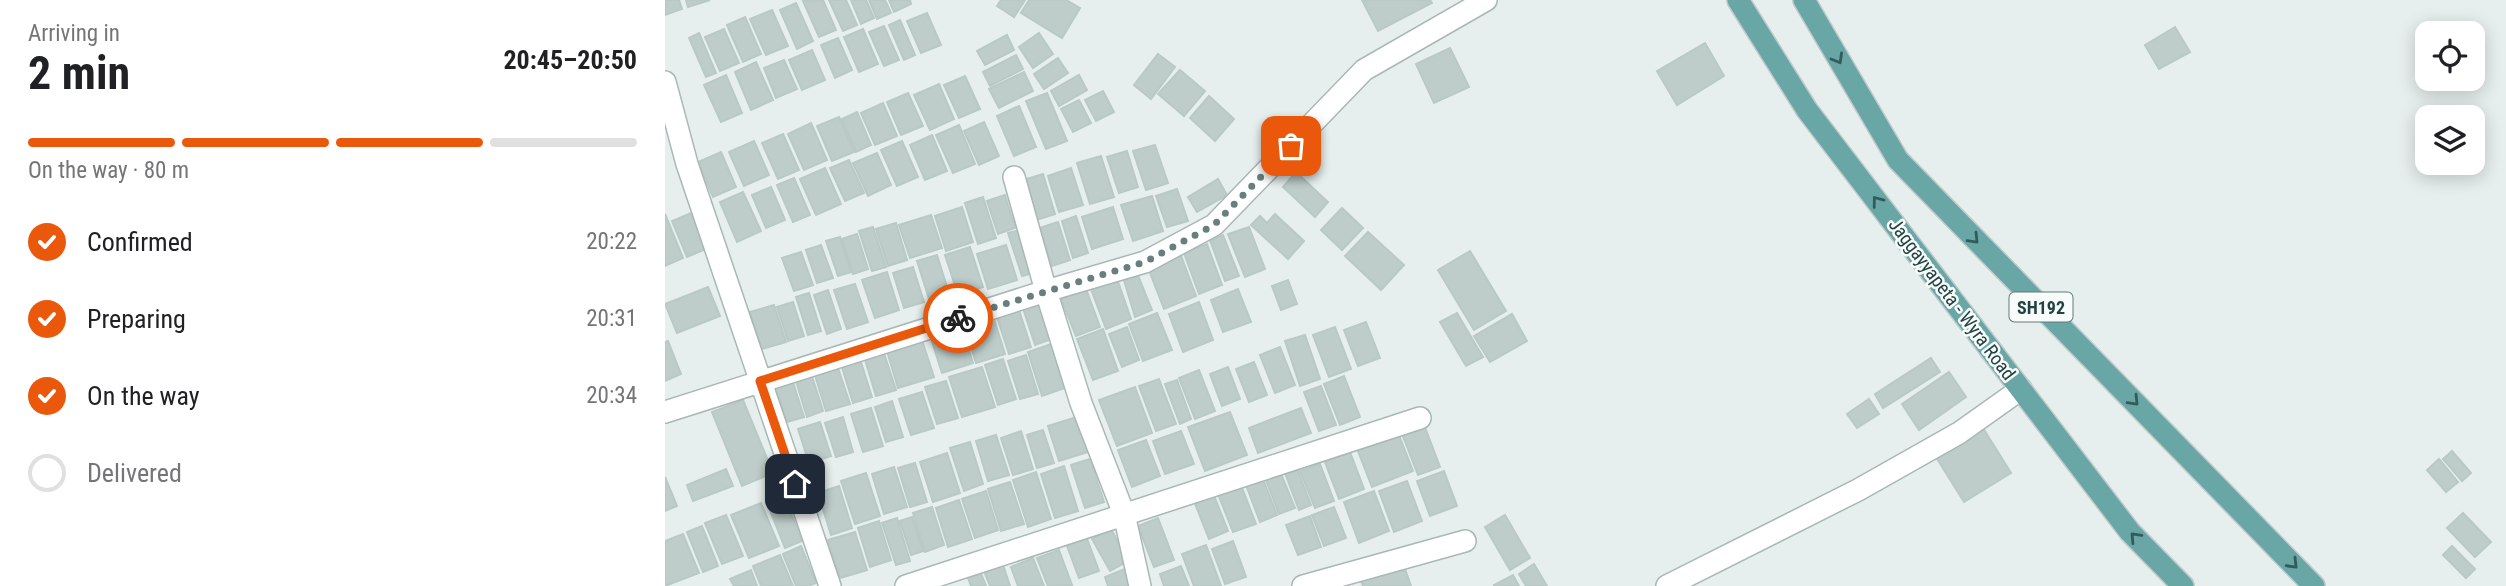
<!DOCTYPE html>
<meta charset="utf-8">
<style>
:root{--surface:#fff;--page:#f2f2f2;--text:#202124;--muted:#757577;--line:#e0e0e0;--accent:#ea580c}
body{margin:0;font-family:"Roboto Condensed",sans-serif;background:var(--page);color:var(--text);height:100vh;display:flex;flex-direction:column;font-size:26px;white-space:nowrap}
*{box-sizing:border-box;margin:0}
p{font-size:23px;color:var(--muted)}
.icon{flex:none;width:38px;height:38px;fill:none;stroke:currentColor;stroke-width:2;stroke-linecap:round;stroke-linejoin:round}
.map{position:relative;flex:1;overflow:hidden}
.sheet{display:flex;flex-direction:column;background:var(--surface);width:665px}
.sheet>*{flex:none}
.tools{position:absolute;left:1750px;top:21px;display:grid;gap:14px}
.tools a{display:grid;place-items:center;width:70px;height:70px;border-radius:14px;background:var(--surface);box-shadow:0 4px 18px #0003;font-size:35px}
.pin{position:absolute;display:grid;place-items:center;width:60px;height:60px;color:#fff;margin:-30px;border-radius:14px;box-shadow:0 4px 10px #0006}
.courier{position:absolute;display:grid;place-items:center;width:70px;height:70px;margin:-35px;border:5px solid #ea580c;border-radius:50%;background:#fff;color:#222;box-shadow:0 2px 9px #0007}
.head em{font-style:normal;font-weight:700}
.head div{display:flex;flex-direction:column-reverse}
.head{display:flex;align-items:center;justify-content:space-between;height:119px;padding:0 28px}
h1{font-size:46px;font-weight:700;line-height:52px}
.bar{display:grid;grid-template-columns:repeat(4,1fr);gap:10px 7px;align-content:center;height:84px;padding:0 28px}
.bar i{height:9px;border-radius:5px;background:var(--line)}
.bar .current{background:var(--accent)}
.bar p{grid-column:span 4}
ol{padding:0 28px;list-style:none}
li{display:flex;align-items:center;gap:21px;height:77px}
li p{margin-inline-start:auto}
li .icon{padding:7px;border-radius:50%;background:var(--accent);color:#fff;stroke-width:4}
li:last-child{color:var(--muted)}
li i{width:38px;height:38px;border:4px solid var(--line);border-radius:50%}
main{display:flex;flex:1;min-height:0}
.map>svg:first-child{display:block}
</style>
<main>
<section class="sheet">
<div class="head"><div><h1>2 min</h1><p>Arriving in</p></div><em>20:45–20:50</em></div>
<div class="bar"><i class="current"></i><i class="current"></i><i class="current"></i><i></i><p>On the way · 80 m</p></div>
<ol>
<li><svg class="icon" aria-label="check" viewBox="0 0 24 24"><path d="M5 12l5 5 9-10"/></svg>Confirmed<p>20:22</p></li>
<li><svg class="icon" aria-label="check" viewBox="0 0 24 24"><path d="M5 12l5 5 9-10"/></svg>Preparing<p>20:31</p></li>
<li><svg class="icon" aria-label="check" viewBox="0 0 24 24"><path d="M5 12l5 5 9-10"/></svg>On the way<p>20:34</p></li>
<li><i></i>Delivered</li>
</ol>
</section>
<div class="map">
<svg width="1841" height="586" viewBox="0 0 1841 586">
<rect width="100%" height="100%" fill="#e6efed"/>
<path fill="#becdca" stroke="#b8c9c6" stroke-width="2" d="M0 0H14L17 9 0 15Z
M21 0H45L23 7Z
M158 0 171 30 154 37 138 1Z
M164 0H181L192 25 178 31Z
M186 0H201L209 18 196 24Z
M204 0H220L226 13 212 19Z
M224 0H245L246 4 229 12Z
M336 0H360L349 17 332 6Z
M364 0H401L415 8 397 38 356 13Z
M697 0H765L767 3 713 31Z
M131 3 148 41 132 49 115 10Z
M107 10 123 46 101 55 85 19Z
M262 13 276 45 256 53 242 21Z
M80 17 96 54 78 62 62 25Z
M235 20 250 55 239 60 224 25Z
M219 26 234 60 219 66 204 32Z
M1510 27 1525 52 1494 69 1480 45Z
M59 29 74 63 55 71 40 37Z
M198 29 213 64 194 72 179 37Z
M34 33 51 73 41 77 24 38Z
M374 33 388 54 368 68 354 47Z
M342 35 349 50 320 65 312 51Z
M173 38 187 70 170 78 156 45Z
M1040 43 1059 76 1012 105 992 71Z
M785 48 804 87 769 103 751 64Z
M147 50 160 80 137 90 124 60Z
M493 54 510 67 486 99 469 85Z
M351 55 358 69 325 86 318 72Z
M393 58 403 73 379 89 369 74Z
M119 60 132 89 111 98 99 68Z
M91 62 108 100 86 110 70 72Z
M515 70 540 91 519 116 493 94Z
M359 72 368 91 334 108 324 89Z
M61 75 77 113 56 122 39 85Z
M414 75 422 90 394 106 386 91Z
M300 76 315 109 294 118 279 85Z
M274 84 289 119 265 130 249 95Z
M438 91 449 112 431 121 420 100Z
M243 93 258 126 236 135 222 102Z
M382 93 402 141 381 149 361 101Z
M544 96 569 119 550 141 525 118Z
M414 100 426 123 408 132 396 109Z
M218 103 232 136 210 145 196 113Z
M354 106 371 147 349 156 332 116Z
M192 112 206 145 191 152 177 119Z
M174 117 189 152 167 161 152 126Z
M319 122 334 156 314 165 299 131Z
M146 123 162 160 139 170 123 134Z
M294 125 310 164 288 173 271 135Z
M118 134 134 170 113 179 97 143Z
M267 135 282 171 260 180 245 145Z
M89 141 104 175 79 186 64 152Z
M237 141 253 177 232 186 216 150Z
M490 145 503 183 481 190 468 151Z
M462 151 473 187 454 193 442 157Z
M56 152 71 187 48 197 33 162Z
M212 153 226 185 203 196 188 163Z
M436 156 449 197 425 204 412 163Z
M184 160 199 193 180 201 165 168Z
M160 168 176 204 151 215 135 179Z
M406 168 418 205 394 212 383 176Z
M631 172 663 202 650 217 618 187Z
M378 174 390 214 371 220 359 180Z
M129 178 145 215 128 222 112 185Z
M553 179 562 195 532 212 523 197Z
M106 187 120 220 101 228 87 195Z
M512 189 523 221 502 227 491 196Z
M78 192 96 231 72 242 55 202Z
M340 195 350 228 333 234 322 201Z
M487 196 498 231 468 241 456 205Z
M318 197 331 238 313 244 300 203Z
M297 207 308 242 281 251 270 216Z
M448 207 458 239 427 249 417 217Z
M677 208 698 228 677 250 656 230Z
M26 213 41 249 22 257 7 221Z
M0 214 18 258 0 266Z
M610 214 639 241 623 259 586 225 595 216 602 223Z
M266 215 277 248 245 258 234 225Z
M411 216 423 253 408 258 397 221Z
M393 222 405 260 387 266 375 228Z
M231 223 242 260 223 266 211 229Z
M208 227 221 267 207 271 194 231Z
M584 227 600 269 580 277 563 234Z
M355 230 368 273 357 276 343 233Z
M703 232 739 265 716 290 680 256Z
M192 234 203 269 188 274 177 239Z
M558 235 574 276 560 281 545 240Z
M175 237 186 272 173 276 161 241Z
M542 244 557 285 534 294 519 253Z
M156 245 168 278 152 283 141 250Z
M341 245 352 280 323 289 312 254Z
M305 247 318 287 293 295 280 255Z
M805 251 841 311 809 330 773 270Z
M136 252 148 285 129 291 117 258Z
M515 253 531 296 499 309 482 265Z
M272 255 284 293 264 299 252 261Z
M248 267 259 302 239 308 228 273Z
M222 272 234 310 210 318 197 280Z
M472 273 487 310 470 317 458 277Z
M451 276 466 319 441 329 424 284Z
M623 280 632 304 616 310 607 286Z
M190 284 203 322 182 329 169 290Z
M43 287 55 316 12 333 0 304Z
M421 289 435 327 411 336 396 299Z
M573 289 586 322 558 332 546 300Z
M163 290 176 329 162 334 149 295Z
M144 293 156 331 143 335 131 297Z
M128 302 139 336 123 341 112 307Z
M375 302 387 339 370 345 358 308Z
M534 302 548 340 518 352 504 314Z
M109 305 121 342 97 349 85 312Z
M354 310 366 347 344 354 332 317Z
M492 313 507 350 478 361 464 324Z
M792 313 818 357 801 366 775 322Z
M847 314 862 341 825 362 809 336Z
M329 319 340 354 311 363 300 328Z
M701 322 715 358 693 366 679 330Z
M296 324 308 363 277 373 265 335Z
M462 327 474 360 457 367 444 334Z
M670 327 686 369 664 377 648 335Z
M438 329 453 371 428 380 412 339Z
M640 335 655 379 635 386 620 341Z
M256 337 269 377 233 388 221 348Z
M3 341 16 374 0 381V342Z
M386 344 400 388 377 396 363 352Z
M217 347 231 390 211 396 198 353Z
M615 347 630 385 610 393 595 355Z
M361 355 373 394 355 399 343 361Z
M1266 358 1275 372 1218 408 1210 394Z
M195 359 207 397 188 403 176 364Z
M338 359 351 399 333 405 320 365Z
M589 362 602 395 584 402 571 369Z
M172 365 185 404 161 411 149 372Z
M317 367 330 407 297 417 284 377Z
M563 367 575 399 557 406 545 374Z
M534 370 550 411 530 419 514 378Z
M1284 372 1301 397 1254 430 1237 404Z
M146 373 158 411 142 417 130 378Z
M126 376 139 417 122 422 109 382Z
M679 376 695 417 675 425 659 384Z
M494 379 511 424 491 431 474 386Z
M512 380 526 419 515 424 500 384Z
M281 381 293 418 272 424 260 387Z
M656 386 671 425 654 431 639 392Z
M470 387 487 433 452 446 434 400Z
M257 392 269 428 246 435 234 399Z
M1204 399 1214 414 1192 428 1182 414Z
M78 400 108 473 77 486 47 412Z
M227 401 238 437 221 442 210 407Z
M206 408 218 446 198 452 186 414Z
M636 408 646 433 593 453 584 428Z
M565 412 582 455 540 471 523 427Z
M415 416 426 451 394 461 383 426Z
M178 417 188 452 171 457 160 423Z
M155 422 166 456 144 463 133 429Z
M758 422 775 467 753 475 736 431Z
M1318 428 1346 473 1299 502 1271 457Z
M378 430 389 463 372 468 362 435Z
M732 430 748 471 707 487 691 446Z
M356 431 368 469 348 475 336 438Z
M516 431 529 464 500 474 488 441Z
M331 435 344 475 323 481 311 441Z
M481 440 495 476 467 487 453 450Z
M305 442 318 484 299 491 285 448Z
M1787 451 1806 473 1797 481 1778 459Z
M685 452 699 489 674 499 660 462Z
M282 453 295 493 268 502 255 462Z
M425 459 439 502 420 508 406 465Z
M1774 459 1793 482 1781 492 1762 470Z
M250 463 262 502 245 507 233 468Z
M655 464 669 501 650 508 635 471Z
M399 466 413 511 390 518 376 474Z
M229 467 242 507 219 514 207 474Z
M61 469 68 486 28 501 22 485Z
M632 469 646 505 634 510 620 473Z
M779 471 792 506 765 516 752 481Z
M371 472 386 519 363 527 348 480Z
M201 473 215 516 190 524 176 481Z
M616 474 630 508 614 514 601 480Z
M0 477 12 506 0 511Z
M598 479 612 515 595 522 581 485Z
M742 481 757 521 729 532 714 491Z
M345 482 359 524 336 531 323 489Z
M576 485 591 524 568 532 553 494Z
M174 486 187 528 166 535 153 493Z
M321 491 333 530 310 538 297 499Z
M709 491 724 531 694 543 679 502Z
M548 493 563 531 544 539 529 501Z
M119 496 137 541 120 548 102 503Z
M294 500 307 539 283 547 271 508Z
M96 503 114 546 84 558 66 515Z
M267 507 279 545 260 552 248 513Z
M669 507 681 538 659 546 647 515Z
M1798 513 1826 542 1810 557 1782 528Z
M61 515 78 556 57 564 40 523Z
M840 515 865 558 845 570 820 527Z
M645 516 656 547 633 555 621 525Z
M247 517 258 551 246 555 235 521Z
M232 518 245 561 231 565 217 523Z
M493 518 509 560 489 567 473 526Z
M214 521 226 560 205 567 193 528Z
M37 526 53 566 38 572 22 532Z
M446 529 463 561 445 571 427 539Z
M190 532 202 570 175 578 163 540Z
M18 534 34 573 0 586V541Z
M421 536 434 571 414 578 401 543Z
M568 541 581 577 560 584 547 549Z
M541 545 556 586H529L517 554Z
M136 546 151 583 143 586H131L118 554Z
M1787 546 1810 569 1801 578 1778 555Z
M394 550 407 585 383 586 372 558Z
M115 555 128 586H96L88 566Z
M368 558 379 586H353L346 567Z
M336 559 345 586H325L317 566Z
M869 564 882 586H861L854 574Z
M313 566 321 586H306L300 570Z
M516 566 524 586H499L495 574Z
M739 566 746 586H698L696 581Z
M462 568 468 586H443L440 577Z
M86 570 92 586H69L65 579Z
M848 575 854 586H829V585Z"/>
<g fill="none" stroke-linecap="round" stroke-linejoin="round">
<defs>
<path id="minor" d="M0 82 22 164 165 586
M349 177 381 291 416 403 459 514 475 586
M0 412 381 291 480 262 549 225 699 70 821 0
M241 586 755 418
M638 586 800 541
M1002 586 1193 490 1294 433 1356 389"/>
<path id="primary" d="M1073 0 1142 110 1465 532 1518 586
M1139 0 1233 160 1649 586"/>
</defs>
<use href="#minor" stroke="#a8b8b6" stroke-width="24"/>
<use href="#primary" stroke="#c1caca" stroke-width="24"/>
<use href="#minor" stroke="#fff" stroke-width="21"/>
<use href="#primary" stroke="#69a6a6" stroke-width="21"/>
</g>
<defs><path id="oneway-chevron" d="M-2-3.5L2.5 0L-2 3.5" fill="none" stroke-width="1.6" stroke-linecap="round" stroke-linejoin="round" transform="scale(1.75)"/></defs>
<g stroke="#345b5b">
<use href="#oneway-chevron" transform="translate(1173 59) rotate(60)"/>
<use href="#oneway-chevron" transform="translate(1212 201) rotate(-127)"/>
<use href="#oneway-chevron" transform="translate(1309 239) rotate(46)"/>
<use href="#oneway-chevron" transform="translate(1469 401) rotate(46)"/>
<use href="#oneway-chevron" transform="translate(1470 537) rotate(-133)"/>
<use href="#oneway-chevron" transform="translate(1628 564) rotate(46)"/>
</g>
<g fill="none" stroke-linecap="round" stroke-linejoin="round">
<path stroke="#677f7e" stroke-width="7" stroke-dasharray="0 12.6" d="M293 318 480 262 549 225 626 146"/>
<path stroke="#ea580c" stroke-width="9" d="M130 484 95 381 293 318"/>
</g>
<g text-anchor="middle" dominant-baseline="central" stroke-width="5" stroke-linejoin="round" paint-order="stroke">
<rect fill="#f7fbfa" stroke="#637a79" stroke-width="2" x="1344.5" y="292.5" width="63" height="29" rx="5"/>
<g font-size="18" font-weight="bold" fill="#234242">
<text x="1376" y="307">SH192</text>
</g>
<g font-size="19" fill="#234242" stroke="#f7fbfa">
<text transform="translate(1287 299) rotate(53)">Jaggayyapeta - Wyra Road</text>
</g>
</g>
</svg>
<div class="tools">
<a><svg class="icon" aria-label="locate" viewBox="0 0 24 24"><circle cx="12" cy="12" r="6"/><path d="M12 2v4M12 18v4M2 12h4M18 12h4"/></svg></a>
<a><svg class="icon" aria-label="layers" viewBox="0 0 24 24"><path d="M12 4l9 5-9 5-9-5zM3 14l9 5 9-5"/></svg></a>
</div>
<div class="pin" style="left:626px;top:146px;background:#ea580c"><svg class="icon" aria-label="bag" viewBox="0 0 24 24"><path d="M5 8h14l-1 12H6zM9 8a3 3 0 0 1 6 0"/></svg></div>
<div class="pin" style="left:130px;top:484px;background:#1f2937"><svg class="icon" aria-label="home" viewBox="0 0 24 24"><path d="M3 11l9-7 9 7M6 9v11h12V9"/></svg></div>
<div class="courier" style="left:293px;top:318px"><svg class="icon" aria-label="bike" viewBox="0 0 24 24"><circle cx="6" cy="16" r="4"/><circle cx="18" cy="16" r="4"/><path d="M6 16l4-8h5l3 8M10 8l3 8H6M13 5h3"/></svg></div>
</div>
</main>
